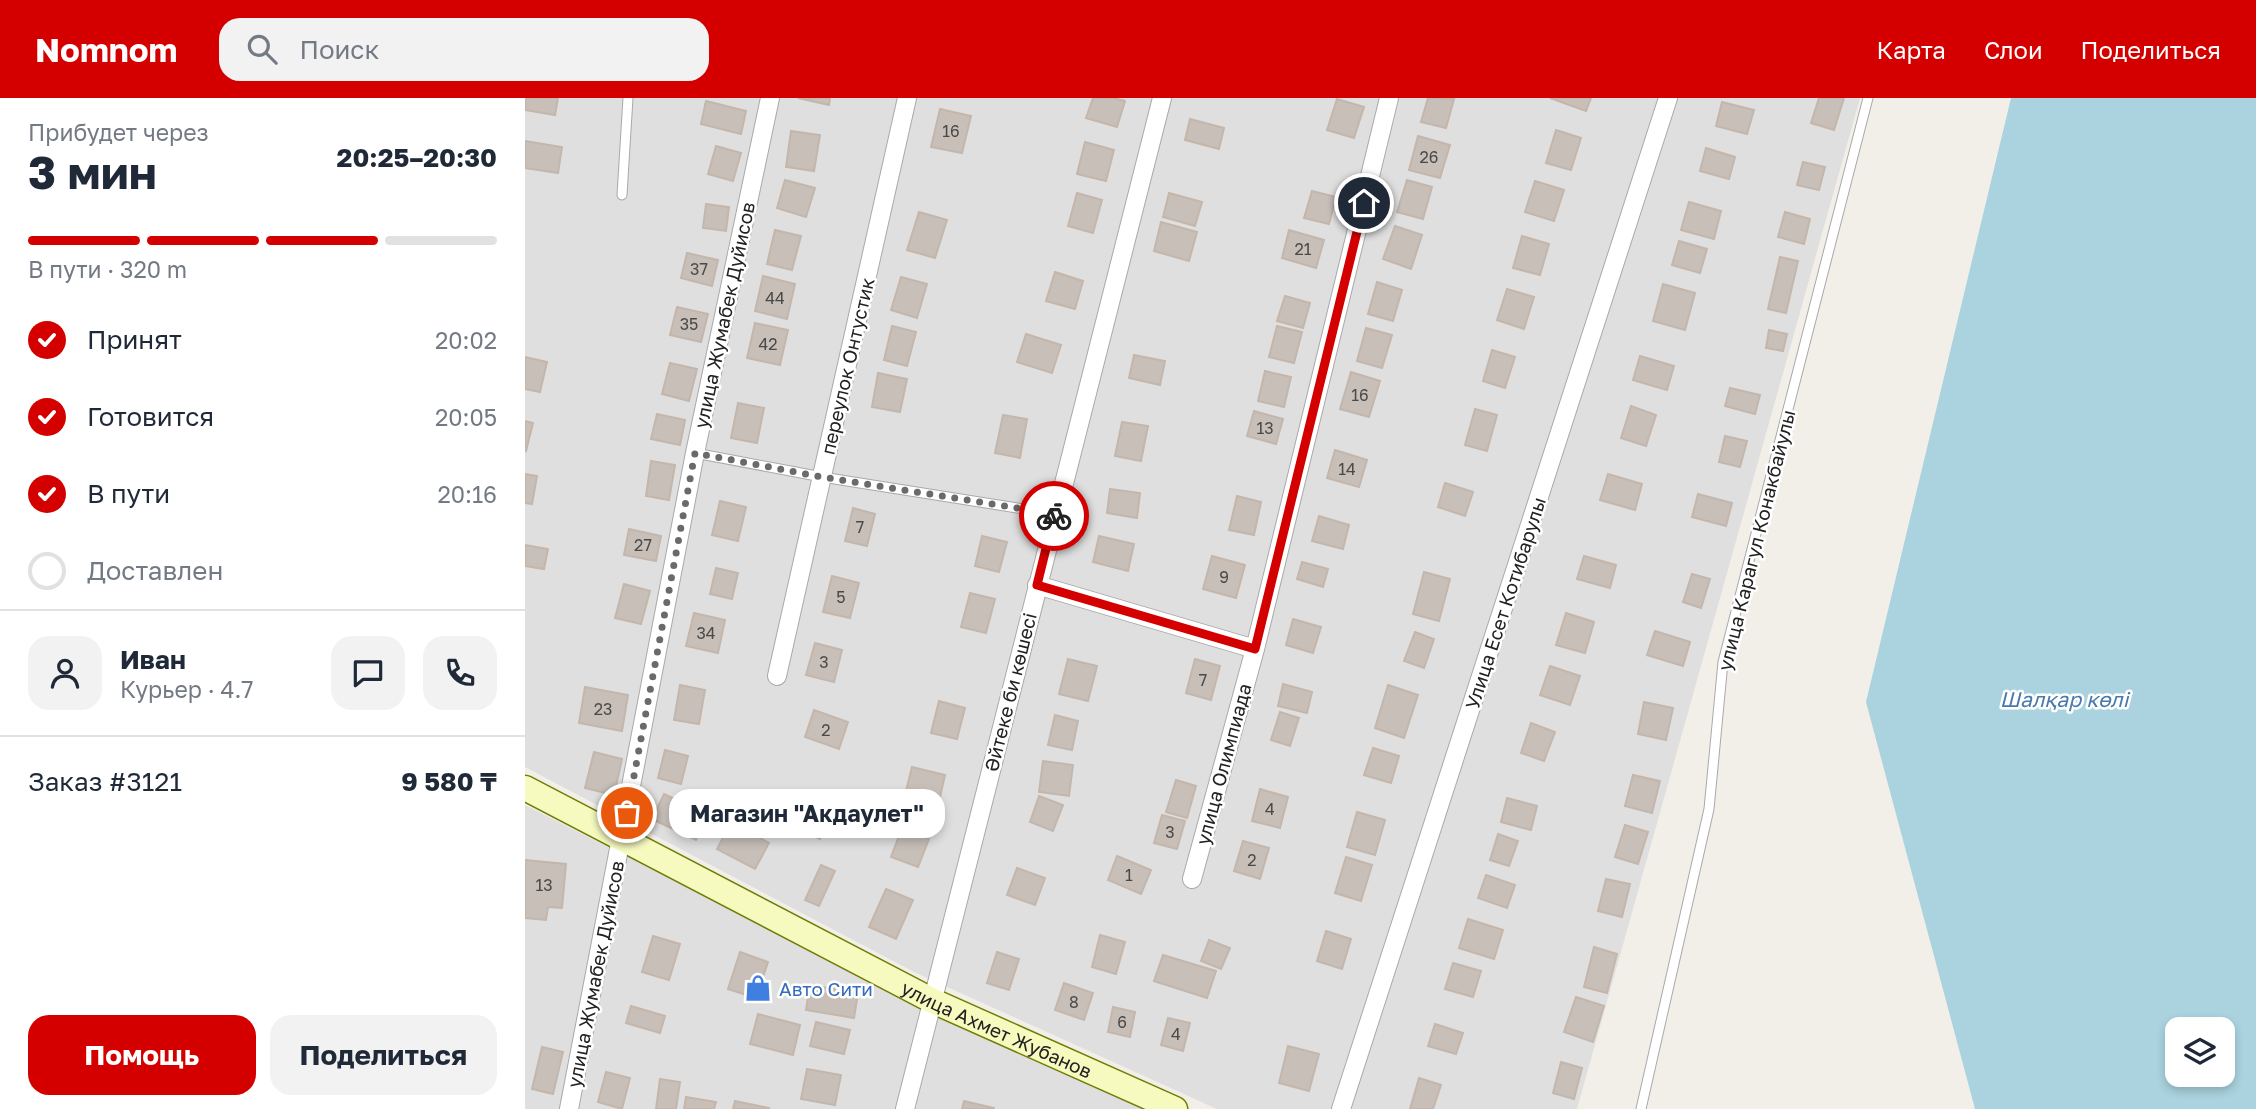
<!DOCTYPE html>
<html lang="ru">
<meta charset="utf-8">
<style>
:root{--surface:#fff;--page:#f2f2f3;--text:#1f2937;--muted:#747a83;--line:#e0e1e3;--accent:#d40000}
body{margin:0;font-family:"Golos Text",sans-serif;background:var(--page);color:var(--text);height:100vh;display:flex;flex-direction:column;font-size:26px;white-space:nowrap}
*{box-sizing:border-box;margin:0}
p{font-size:23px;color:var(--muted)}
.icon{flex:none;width:38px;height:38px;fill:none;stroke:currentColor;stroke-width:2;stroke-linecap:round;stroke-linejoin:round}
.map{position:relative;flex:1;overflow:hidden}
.details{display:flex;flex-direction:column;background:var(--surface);width:525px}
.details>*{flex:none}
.fabs{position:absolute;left:1640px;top:919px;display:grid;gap:14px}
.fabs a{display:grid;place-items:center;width:70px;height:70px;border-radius:14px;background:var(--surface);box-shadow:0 4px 10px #0003;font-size:35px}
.pin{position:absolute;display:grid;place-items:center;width:60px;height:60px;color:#fff;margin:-30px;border:4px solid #fff;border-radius:50%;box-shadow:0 2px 7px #0007}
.courier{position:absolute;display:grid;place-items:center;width:70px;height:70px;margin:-35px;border:5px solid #d40000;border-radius:50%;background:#fff;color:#222;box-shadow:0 2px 9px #0007}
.bubble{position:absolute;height:49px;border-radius:21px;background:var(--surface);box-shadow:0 4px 10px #0003;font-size:23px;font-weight:700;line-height:49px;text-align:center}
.overview em{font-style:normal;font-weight:700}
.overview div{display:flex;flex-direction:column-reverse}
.overview{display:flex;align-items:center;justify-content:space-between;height:119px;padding:0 28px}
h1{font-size:46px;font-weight:700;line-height:52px}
.bar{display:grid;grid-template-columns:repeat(4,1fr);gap:10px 7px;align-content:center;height:84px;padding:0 28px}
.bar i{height:9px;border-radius:5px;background:var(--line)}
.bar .on{background:var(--accent)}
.bar p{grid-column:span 4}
.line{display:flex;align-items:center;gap:18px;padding:0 28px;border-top:2px solid var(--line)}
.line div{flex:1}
.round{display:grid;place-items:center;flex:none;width:74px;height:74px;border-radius:21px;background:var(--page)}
ol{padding:0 28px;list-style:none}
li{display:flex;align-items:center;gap:21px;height:77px}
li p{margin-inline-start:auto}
li .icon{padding:7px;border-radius:50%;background:var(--accent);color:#fff;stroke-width:4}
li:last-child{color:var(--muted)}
li i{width:38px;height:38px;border:4px solid var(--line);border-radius:50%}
.action{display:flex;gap:14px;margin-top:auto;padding:14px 28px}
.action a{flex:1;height:80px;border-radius:21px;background:var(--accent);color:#fff;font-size:28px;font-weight:700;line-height:80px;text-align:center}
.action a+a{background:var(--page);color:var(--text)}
header{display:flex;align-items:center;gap:42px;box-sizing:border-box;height:98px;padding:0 35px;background:var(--accent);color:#fff}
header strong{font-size:33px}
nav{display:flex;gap:38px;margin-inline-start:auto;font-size:24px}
.search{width:490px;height:63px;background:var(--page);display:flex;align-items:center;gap:18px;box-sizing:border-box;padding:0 24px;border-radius:21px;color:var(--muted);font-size:26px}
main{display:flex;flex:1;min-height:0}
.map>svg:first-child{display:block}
</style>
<header>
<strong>Nomnom</strong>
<div class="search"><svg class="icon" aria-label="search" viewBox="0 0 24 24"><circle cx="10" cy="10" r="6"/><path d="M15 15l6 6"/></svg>Поиск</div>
<nav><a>Карта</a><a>Слои</a><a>Поделиться</a></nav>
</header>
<main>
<section class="details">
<div class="overview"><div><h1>3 мин</h1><p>Прибудет через</p></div><em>20:25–20:30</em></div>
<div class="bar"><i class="on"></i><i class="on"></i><i class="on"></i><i></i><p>В пути · 320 m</p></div>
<ol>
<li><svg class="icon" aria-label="check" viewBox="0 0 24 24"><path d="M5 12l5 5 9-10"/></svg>Принят<p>20:02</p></li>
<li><svg class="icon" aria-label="check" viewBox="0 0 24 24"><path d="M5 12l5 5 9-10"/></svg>Готовится<p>20:05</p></li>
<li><svg class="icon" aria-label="check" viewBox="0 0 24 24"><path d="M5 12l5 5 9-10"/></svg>В пути<p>20:16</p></li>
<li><i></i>Доставлен</li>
</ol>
<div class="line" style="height:126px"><a class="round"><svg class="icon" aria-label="person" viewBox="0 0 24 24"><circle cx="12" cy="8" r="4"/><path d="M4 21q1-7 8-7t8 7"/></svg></a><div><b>Иван</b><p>Курьер · 4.7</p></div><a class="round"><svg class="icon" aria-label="chat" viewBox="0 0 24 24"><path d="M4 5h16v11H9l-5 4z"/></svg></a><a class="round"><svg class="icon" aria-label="phone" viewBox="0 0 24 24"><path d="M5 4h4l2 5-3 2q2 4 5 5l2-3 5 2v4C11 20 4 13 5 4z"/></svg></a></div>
<div class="line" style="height:91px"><div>Заказ #3121</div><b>9 580 ₸</b></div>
<div class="action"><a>Помощь</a><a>Поделиться</a></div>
</section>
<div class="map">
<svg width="1731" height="1011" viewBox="0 0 1731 1011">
<rect width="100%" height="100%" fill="#f2efe9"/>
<path fill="#e0dfdf" d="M0 0H1335L1052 1011H692L389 874 0 669Z
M0 707 325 872 622 1011H0Z"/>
<path fill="#aad3df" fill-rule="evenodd" d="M1486 0H1731V1011H1450L1341 604ZM1652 931H1698V976H1652Z"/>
<path fill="#c7bfb8" stroke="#c4b6ab" stroke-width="2" d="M0 0H33L30 17 0 12Z
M273 0H305L304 7Z
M568 0H589L600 3 592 29 561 20Z
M903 0 929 1 921 30 896 24Z
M1025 0H1066L1061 13Z
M1294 0H1319L1309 32 1286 25Z
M812 1 839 9 829 40 802 32Z
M181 3 221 13 216 36 176 26Z
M1197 4 1229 12 1222 36 1191 28Z
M415 11 446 18 437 55 406 49Z
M665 21 699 30 694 51 660 42Z
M1031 32 1056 40 1046 72 1021 65Z
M266 33 295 37 289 73 261 69Z
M893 38 925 47 915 80 884 72Z
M0 43 37 49 33 75 0 70Z
M560 44 589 52 581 83 552 76Z
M191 48 216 55 208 83 183 76Z
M1181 50 1210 59 1204 81 1175 73Z
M1278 64 1300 69 1294 92 1272 87Z
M260 82 290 90 281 119 252 110Z
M882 82 907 89 898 121 872 114Z
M1010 83 1039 92 1029 123 1000 114Z
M787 93 811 99 804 126 779 120Z
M552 95 577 102 568 135 543 128Z
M644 95 677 104 670 128 638 119Z
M1164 104 1196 113 1189 141 1156 132Z
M181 106 204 109 201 133 178 130Z
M394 114 422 122 410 160 382 152Z
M1260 114 1285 121 1279 146 1253 139Z
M636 124 672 134 664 163 629 153Z
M870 128 897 137 886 171 858 161Z
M250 132 276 138 267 172 242 166Z
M764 132 799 142 791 170 757 160Z
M997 138 1024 146 1015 177 988 170Z
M1154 143 1182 151 1175 175 1147 167Z
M162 155 193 162 187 188 156 180Z
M1255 159 1273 163 1261 215 1243 211Z
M530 174 558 183 550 211 521 203Z
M238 178 270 186 262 221 230 213Z
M376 179 402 186 392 220 366 212Z
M852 184 877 192 868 223 843 216Z
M1138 186 1170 195 1160 232 1128 223Z
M982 191 1009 199 999 231 972 222Z
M760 198 785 205 778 230 752 223Z
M152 209 183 216 176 244 145 237Z
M230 225 263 232 255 267 222 260Z
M367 228 391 234 382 268 359 262Z
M752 228 777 234 769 265 744 259Z
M841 230 867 237 857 270 832 263Z
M1244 232 1262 236 1258 253 1241 250Z
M501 236 536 247 527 275 492 264Z
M967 252 990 259 980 290 958 283Z
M609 257 640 263 635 287 604 280Z
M1115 258 1149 268 1142 292 1108 282Z
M0 259 22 264 15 294 0 291Z
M145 265 172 271 164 303 137 296Z
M740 273 766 279 759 309 733 303Z
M826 274 855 283 844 319 815 311Z
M353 275 382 281 375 314 347 309Z
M1205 290 1235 297 1230 316 1200 308Z
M213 305 239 310 232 345 206 340Z
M1106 308 1131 317 1121 348 1096 340Z
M950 311 972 317 962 353 940 347Z
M729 313 758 321 751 346 722 338Z
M132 316 160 322 155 347 126 341Z
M478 317 502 321 495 360 470 355Z
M0 323 8 325 1 353 0 352Z
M597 324 623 328 616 363 590 358Z
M1200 338 1222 343 1215 369 1194 364Z
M810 352 842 362 834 389 802 380Z
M126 363 150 367 144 402 121 398Z
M0 376 12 378 7 406 0 405Z
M1083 376 1117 386 1110 412 1075 402Z
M920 385 948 394 940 418 913 409Z
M585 391 615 395 612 420 582 415Z
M1173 396 1207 405 1201 428 1167 419Z
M712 398 736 404 729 437 704 432Z
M195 403 221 409 213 443 187 437Z
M328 410 350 416 342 448 320 443Z
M794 418 824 427 818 451 787 443Z
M104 431 136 438 131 463 99 457Z
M457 438 482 444 474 474 450 468Z
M574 438 609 446 603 473 568 464Z
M0 447 23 451 19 471 0 468Z
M687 458 720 467 711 500 678 491Z
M1059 458 1091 467 1085 490 1052 481Z
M777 464 803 471 798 489 772 481Z
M191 470 213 475 207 501 185 496Z
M899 474 925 481 914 523 888 516Z
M1167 476 1185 481 1176 510 1158 504Z
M307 478 334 485 325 520 298 514Z
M99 486 125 493 116 526 90 520Z
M445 495 470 501 461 535 436 529Z
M169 515 200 522 193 555 161 548Z
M1041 515 1069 524 1060 555 1031 547Z
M768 521 796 529 788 555 761 547Z
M1130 533 1165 544 1158 568 1122 557Z
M890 534 909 541 899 570 879 563Z
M290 545 317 552 309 584 281 577Z
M543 561 572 568 563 603 534 596Z
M670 561 695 568 686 602 661 595Z
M1025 568 1055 578 1045 607 1015 597Z
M758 586 787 594 782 615 753 608Z
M155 587 180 592 174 626 149 622Z
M863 587 893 597 879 640 850 630Z
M60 589 103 597 97 633 54 625Z
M414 603 440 610 432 641 406 635Z
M1119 604 1148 610 1141 642 1113 636Z
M289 612 323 624 314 651 280 639Z
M755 614 774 620 765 648 746 642Z
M530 617 553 623 547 652 523 647Z
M1006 625 1030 634 1019 663 996 655Z
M848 650 874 658 866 685 839 677Z
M140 652 163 658 156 686 133 680Z
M69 654 97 661 89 697 60 690Z
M518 663 548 667 544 698 514 694Z
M387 669 420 677 413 708 379 701Z
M1108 677 1135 683 1127 715 1100 708Z
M651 682 671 688 662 720 641 714Z
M735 691 763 699 755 730 727 723Z
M139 696 182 717 171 742 127 721Z
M514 698 538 707 528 733 505 724Z
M982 700 1012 708 1006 732 976 724Z
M279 702 307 713 295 741 268 730Z
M832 714 860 722 850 757 822 749Z
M637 717 660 723 652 751 629 745Z
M206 724 244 745 230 771 192 751Z
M1100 727 1123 734 1113 766 1090 759Z
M377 730 404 741 393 769 366 759Z
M973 736 993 743 984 768 965 762Z
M718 743 744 750 735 781 709 773Z
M592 758 626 772 616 796 583 782Z
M821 759 847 767 836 803 810 795Z
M0 762 41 766 37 810 23 809 21 822 0 820Z
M296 767 310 773 294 808 280 802Z
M492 770 520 780 510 807 482 797Z
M961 777 990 787 982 810 953 800Z
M1081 781 1105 786 1097 819 1073 813Z
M361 791 388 802 371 841 344 829Z
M943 821 978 832 969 861 934 850Z
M801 833 826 841 817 871 792 863Z
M575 837 600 844 591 876 567 869Z
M128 838 155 846 144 882 117 874Z
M684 842 705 850 696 871 676 863Z
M1069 849 1092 856 1082 895 1059 889Z
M215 854 243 864 231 900 203 891Z
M472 854 494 861 484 892 462 885Z
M638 857 691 873 682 900 629 883Z
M928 865 956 873 948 899 920 891Z
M539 885 568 895 559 922 530 912Z
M285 887 333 895 329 920 281 912Z
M1051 899 1079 908 1068 944 1039 934Z
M106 908 140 918 135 935 101 925Z
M588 909 610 914 605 939 583 934Z
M233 916 275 927 268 957 225 946Z
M643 920 665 925 658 953 636 947Z
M291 924 325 932 319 956 285 948Z
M910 926 938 935 931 956 903 948Z
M763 948 794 956 784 993 754 985Z
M17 949 38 954 28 996 7 991Z
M1036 964 1057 970 1049 1001 1028 995Z
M282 971 316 977 310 1007 276 1001Z
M81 974 105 980 97 1011 73 1004Z
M894 980 916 987 908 1011H885Z
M135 981 155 984 151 1011H131Z
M161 999 191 1004 189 1011H159Z
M210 1003 244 1010 243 1011H208Z
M439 1003 469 1010V1011H437Z"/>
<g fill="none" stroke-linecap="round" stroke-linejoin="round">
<defs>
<path id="service" d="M97 97 103 0
M170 355 297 379 530 416
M1116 1011 1184 711 1198 564 1343 0"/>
<path id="minor" d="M512 487 730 551 864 0
M252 578 382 0
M667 781 730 551
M44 1011 170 355 245 0
M380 1011 637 0
M816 1011 1143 0"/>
<g id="secondary">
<path id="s1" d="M0 690 408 903 650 1011"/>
</g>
</defs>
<use href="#service" stroke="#a9a9a9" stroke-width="11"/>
<use href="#minor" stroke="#a9a9a9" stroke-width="20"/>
<use href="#secondary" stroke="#707d05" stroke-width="27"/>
<use href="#service" stroke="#fff" stroke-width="9"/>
<use href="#minor" stroke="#fff" stroke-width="18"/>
<use href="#secondary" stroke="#f7fabf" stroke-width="24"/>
</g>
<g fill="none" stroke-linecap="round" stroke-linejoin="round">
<path stroke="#6b6a68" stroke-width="7" stroke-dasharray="0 12.6" d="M102 715 170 355 297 379 530 416 529 418"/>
<path stroke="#d40000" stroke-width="9" d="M529 418 512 487 730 551 839 105"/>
</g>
<defs>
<symbol id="shop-bare" viewBox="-9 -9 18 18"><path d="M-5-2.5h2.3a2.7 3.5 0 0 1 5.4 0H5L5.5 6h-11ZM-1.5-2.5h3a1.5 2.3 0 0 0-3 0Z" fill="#3f7fe0" stroke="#fff" stroke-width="2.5" paint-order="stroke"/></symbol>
</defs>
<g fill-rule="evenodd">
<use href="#shop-bare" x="214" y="871" width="38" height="38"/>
</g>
<g text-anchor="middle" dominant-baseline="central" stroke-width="5" stroke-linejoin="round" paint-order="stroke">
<g font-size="16" fill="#4b4948">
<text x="426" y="33">16</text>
<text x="904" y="59">26</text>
<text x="778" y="151">21</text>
<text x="174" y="171">37</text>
<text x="250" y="200">44</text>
<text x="164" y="226">35</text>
<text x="243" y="246">42</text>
<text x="835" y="297">16</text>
<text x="740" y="330">13</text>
<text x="822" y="371">14</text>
<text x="335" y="429">7</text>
<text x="118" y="447">27</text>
<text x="699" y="479">9</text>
<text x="316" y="499">5</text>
<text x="181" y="535">34</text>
<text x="299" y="564">3</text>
<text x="678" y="582">7</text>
<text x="78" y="611">23</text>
<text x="301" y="632">2</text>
<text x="745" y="711">4</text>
<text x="645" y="734">3</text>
<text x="727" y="762">2</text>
<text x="604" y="777">1</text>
<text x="19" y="787">13</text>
<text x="549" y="904">8</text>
<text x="597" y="924">6</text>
<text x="651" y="936">4</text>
</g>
<g font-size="19" fill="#222" stroke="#fff">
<text transform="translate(199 217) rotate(-78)">улица Жумабек Дуйисов</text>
<text transform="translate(322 268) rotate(-77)">переулок Онтустик</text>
<text transform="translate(1231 442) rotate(-76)">улица Карагул Конакбайулы</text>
<text transform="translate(980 505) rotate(-72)">Улица Есет Котибарулы</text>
<text transform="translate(485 594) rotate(-76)">Әйтеке би көшесі</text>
<text transform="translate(698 666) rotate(-75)">улица Олимпиада</text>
<text transform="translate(70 876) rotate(-79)">улица Жумабек Дуйисов</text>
<text stroke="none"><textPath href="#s1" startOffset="530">улица Ахмет Жубанов</textPath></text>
</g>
<g font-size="19" fill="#366cbe" stroke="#fff" text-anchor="start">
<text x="254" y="890">Авто Сити</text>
</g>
<g font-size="21" font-style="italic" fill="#4a7aab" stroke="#fff">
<text x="1539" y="601">Шалқар көлі</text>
</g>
</g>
</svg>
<div class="fabs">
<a><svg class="icon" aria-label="layers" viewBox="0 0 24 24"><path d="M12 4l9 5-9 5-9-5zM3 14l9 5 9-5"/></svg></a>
</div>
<div class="pin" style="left:102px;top:715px;background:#ea580c"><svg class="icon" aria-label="bag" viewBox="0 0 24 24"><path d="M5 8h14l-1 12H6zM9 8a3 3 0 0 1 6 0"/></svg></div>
<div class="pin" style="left:839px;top:105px;background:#1f2937"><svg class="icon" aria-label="home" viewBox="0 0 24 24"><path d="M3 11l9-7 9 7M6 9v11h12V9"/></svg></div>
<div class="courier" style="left:529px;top:418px"><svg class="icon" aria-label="bike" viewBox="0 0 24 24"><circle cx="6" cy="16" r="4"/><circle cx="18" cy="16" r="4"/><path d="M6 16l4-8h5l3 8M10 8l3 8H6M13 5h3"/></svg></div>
<div class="bubble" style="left:144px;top:691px;width:276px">Магазин &quot;Акдаулет&quot;</div>
</div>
</main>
